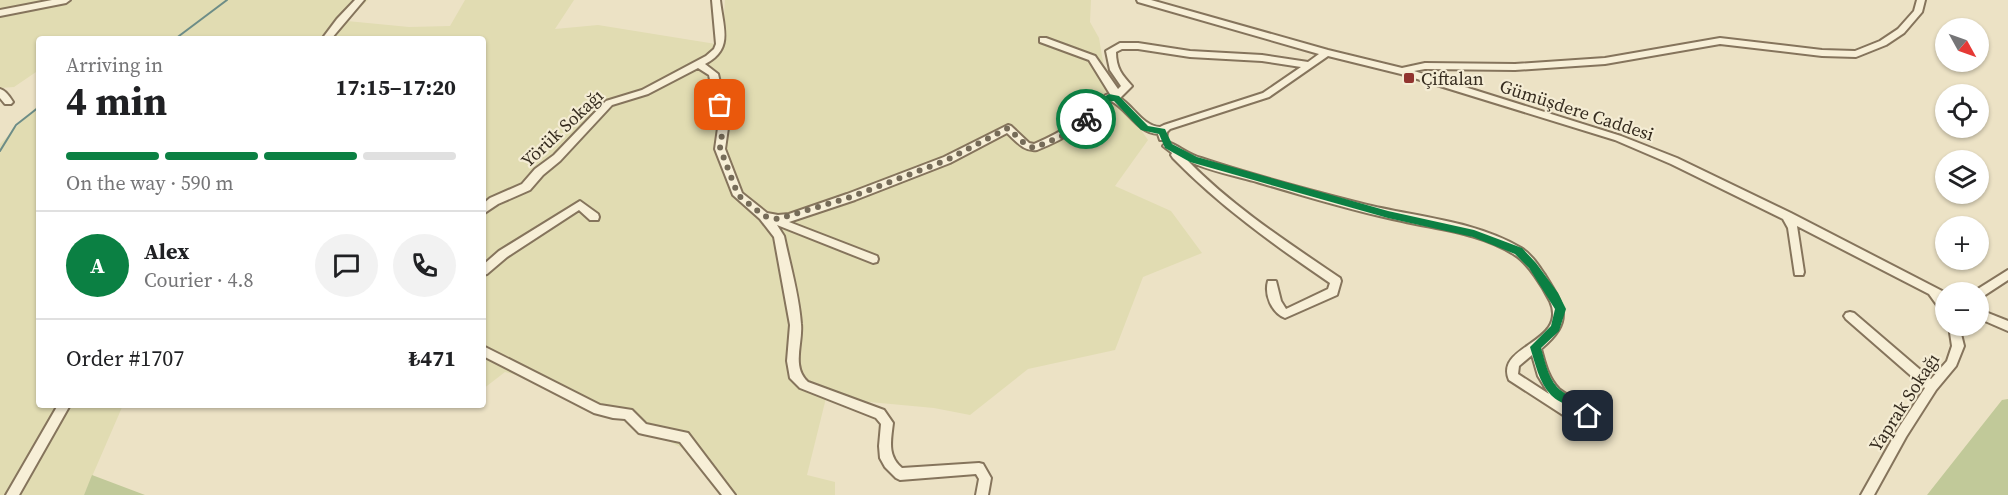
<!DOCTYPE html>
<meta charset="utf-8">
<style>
:root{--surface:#fff;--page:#f2f2f2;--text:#202124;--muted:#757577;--line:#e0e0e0;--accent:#0b8043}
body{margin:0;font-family:"Source Serif 4",serif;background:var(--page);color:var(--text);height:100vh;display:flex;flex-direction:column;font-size:22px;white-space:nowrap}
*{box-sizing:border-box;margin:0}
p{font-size:20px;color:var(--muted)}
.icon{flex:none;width:33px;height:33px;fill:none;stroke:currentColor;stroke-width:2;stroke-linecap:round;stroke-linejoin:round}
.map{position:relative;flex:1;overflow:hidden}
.side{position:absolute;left:36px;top:36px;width:450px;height:372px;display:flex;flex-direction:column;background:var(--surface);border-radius:6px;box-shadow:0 2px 4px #0004}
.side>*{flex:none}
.needle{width:39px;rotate:130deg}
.tools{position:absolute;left:1935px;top:18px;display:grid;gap:12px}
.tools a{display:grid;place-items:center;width:54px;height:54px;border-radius:50%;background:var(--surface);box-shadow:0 2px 4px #0004;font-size:30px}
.pin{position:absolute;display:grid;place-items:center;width:51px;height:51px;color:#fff;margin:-26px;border-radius:12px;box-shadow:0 3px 9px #0006}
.courier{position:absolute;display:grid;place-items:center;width:60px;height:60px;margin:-30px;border:4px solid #0b8043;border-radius:50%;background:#fff;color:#222;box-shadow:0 2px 8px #0007}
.head em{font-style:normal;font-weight:700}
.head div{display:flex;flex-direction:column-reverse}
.head{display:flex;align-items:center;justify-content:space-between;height:102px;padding:0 30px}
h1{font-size:39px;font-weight:700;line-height:45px}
.bar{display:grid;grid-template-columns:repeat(4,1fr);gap:9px 6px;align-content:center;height:72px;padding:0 30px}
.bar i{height:8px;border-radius:4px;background:var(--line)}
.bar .current{background:var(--accent)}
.bar p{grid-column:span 4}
.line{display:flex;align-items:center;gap:15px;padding:0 30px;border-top:2px solid var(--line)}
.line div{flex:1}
.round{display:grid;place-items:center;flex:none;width:63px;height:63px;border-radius:32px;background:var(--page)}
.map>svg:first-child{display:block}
</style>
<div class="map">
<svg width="2008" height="495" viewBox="0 0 2008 495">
<rect width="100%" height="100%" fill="#ece2c5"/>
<path fill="#e1dcb2" d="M0 0H368L347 21 409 27 450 26 465 0H574L555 29 598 25 722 45 725 0H1091L1090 22 1099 38 1106 80 1148 140 1115 186 1171 211 1202 253 1143 277 1115 350 1028 369 970 415 934 408 826 398 807 475 835 482V495H729L682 448 633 422 538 381 505 372 483 389V39H39V70L14 87 0 88Z
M39 104V405H123L84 495H0V144Z"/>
<path fill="#c1c999" d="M2008 399V495H1927L2002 400Z
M92 475 145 495H84Z"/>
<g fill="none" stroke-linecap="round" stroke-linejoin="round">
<path stroke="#6d8d87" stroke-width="2" d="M175 39 227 0
M0 151 16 125 39 107"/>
<defs>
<path id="minor" d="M52 0H70L66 3 0 16V10Z
M355 0H364L331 39H322L337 19Z
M712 0H720C723 28 734 49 705 64L718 74 729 121 725 149 742 193 767 213 778 215 789 214 847 194 944 157 1008 125 1011 126 1029 143 1034 144C1066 131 1081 118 1106 95L1110 94 1089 60 1040 42V38H1046L1095 56 1118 89 1121 86 1110 70 1106 51 1120 43H1138L1190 51 1262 55 1308 62 1319 54 1138 2 1137 0H1151L1328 50 1402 68 1425 63 1515 64 1605 58 1720 38 1822 50 1855 51 1880 41 1898 29 1914 11 1917 0H1925L1922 12 1904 33 1886 45 1856 57 1822 56 1720 44 1605 64 1515 70 1425 69 1414 71 1621 136 1677 158 1791 213 1946 293V313L1942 312 1929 294 1797 226 1804 272 1803 275H1795L1788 228 1783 219 1671 164 1615 140 1401 74 1328 56 1269 97 1170 129 1167 132 1166 140H1160L1158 134C1136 132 1129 110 1111 101 1084 126 1071 136 1037 150 1024 152 1016 141 1007 133L950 163 855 200 789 222 877 256 878 259 877 262 873 263 777 225 784 236C790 265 799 295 801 324 803 343 791 367 808 382L884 410 893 423C891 440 887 456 902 468L979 463 983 464 991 478 988 495H976L979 479 976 474 900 480 896 478 885 467 880 458 879 446 881 424 876 418 800 388 790 378 787 361 790 325 774 237 760 219 733 195 715 149 719 121 709 75 698 68 648 94 612 105 560 161 543 175 530 190 498 204 483 214V204L490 198 522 184 535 169 554 155 606 101 642 90 706 56 714 49 716 44ZM1122 49H1138L1190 57 1262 61 1301 67 1263 93 1164 125 1160 127C1143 126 1134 107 1120 98L1132 86C1122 75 1116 68 1116 52Z
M0 89C5 90 10 97 13 102L11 104H5L0 98Z
M1168 142C1179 146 1189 155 1201 158 1254 176 1309 190 1363 204 1415 217 1474 220 1521 248 1532 255 1538 265 1545 275 1565 307 1574 321 1541 349 1545 363 1548 378 1559 389 1571 399 1586 401 1594 416L1591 426 1587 427 1577 424 1509 380C1494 345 1569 343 1550 301 1543 287 1528 263 1515 255 1480 233 1441 230 1402 221 1353 211 1305 196 1257 182 1235 176 1210 171 1188 161 1233 207 1287 242 1340 278L1341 281 1337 295 1285 318C1272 313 1264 295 1268 281H1276L1281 301 1286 309 1328 289 1330 283C1274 245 1220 206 1173 158L1171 155 1172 153 1163 146 1165 144ZM1532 355 1538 376 1549 394 1518 374 1519 366Z
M580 201 598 214 599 217 598 220H590L579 210 507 257 487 274 483 275V265L499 251Z
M2008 270V280L1982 297 1978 298V292H1973Z
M1978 309 2008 321V331L1978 318Z
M1850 312 1854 313 1931 379 1947 361 1952 346 1949 326H1959L1964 346 1956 366 1936 390 1906 437 1874 495H1861L1898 429 1925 388 1846 319 1844 316 1846 313Z
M483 346 600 405 632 410 646 424 688 433 735 495H722L680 442 643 434 639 433 625 419 613 418 594 413 483 356Z
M58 405H70L19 495H6Z"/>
</defs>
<use href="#minor" stroke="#85745c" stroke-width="4"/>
<use href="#minor" fill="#f7efd7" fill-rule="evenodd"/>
</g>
<path fill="#0b8043" d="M1109 94 1119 96 1148 126 1165 129 1172 144 1197 157 1388 211 1474 230 1522 248 1536 263 1558 293 1566 309 1559 331 1541 348C1545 361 1548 377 1557 387 1569 399 1586 401 1594 416L1592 420H1584C1577 407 1561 405 1551 395 1539 383 1535 362 1530 347L1551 326 1555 309 1529 268 1515 254 1473 237 1388 218 1190 162 1165 148 1159 134 1141 130 1114 101 1108 102 1089 122H1083V117L1102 98Z"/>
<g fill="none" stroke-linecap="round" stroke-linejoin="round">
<path stroke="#766c59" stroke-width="6" stroke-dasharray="0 10.8" d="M720 105 724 121 720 148 738 195 764 216 778 219 851 197 947 160 1008 128 1026 145 1034 148 1062 136 1086 119"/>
</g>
<rect fill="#91342f" stroke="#f4ecd4" stroke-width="2" x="1403" y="72" width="12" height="12" rx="3"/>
<g text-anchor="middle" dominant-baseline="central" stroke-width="4.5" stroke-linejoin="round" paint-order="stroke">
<g font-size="18" fill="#362c1f" stroke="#f4ecd4" text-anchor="start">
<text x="1421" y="78">Çiftalan</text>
</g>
<g font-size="18" fill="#362c1f" stroke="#f4ecd4">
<text transform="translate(1577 110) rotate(18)">Gümüşdere Caddesi</text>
<text transform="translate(562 128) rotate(-43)">Yörük Sokağı</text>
<text transform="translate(1904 402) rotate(-57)">Yaprak Sokağı</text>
</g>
</g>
</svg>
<div class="tools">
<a><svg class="needle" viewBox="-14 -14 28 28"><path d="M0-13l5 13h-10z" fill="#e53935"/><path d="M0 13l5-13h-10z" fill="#757577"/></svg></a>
<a><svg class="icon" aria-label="locate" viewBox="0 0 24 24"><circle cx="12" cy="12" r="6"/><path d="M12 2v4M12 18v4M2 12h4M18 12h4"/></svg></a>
<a><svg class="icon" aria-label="layers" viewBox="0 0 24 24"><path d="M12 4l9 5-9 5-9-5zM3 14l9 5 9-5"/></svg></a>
<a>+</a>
<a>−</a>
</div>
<div class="pin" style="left:720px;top:105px;background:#ea580c"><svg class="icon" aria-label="bag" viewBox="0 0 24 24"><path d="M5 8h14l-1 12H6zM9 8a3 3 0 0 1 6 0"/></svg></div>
<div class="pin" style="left:1588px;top:416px;background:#1f2937"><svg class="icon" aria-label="home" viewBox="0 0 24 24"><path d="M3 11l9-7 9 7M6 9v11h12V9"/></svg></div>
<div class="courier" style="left:1086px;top:119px"><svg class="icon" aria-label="bike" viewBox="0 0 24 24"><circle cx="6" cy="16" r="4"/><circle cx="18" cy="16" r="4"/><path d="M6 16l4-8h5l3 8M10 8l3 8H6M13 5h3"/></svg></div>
<section class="side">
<div class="head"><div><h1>4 min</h1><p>Arriving in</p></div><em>17:15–17:20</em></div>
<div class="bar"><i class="current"></i><i class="current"></i><i class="current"></i><i></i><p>On the way · 590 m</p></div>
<div class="line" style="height:108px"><b class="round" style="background:var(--accent);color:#fff">A</b><div><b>Alex</b><p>Courier · 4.8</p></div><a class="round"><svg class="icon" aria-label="chat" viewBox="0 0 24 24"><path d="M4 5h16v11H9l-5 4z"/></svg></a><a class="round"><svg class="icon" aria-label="phone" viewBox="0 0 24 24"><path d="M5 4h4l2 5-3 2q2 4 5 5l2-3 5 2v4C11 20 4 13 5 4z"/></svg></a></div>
<div class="line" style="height:78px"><div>Order #1707</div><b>₺471</b></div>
</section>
</div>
